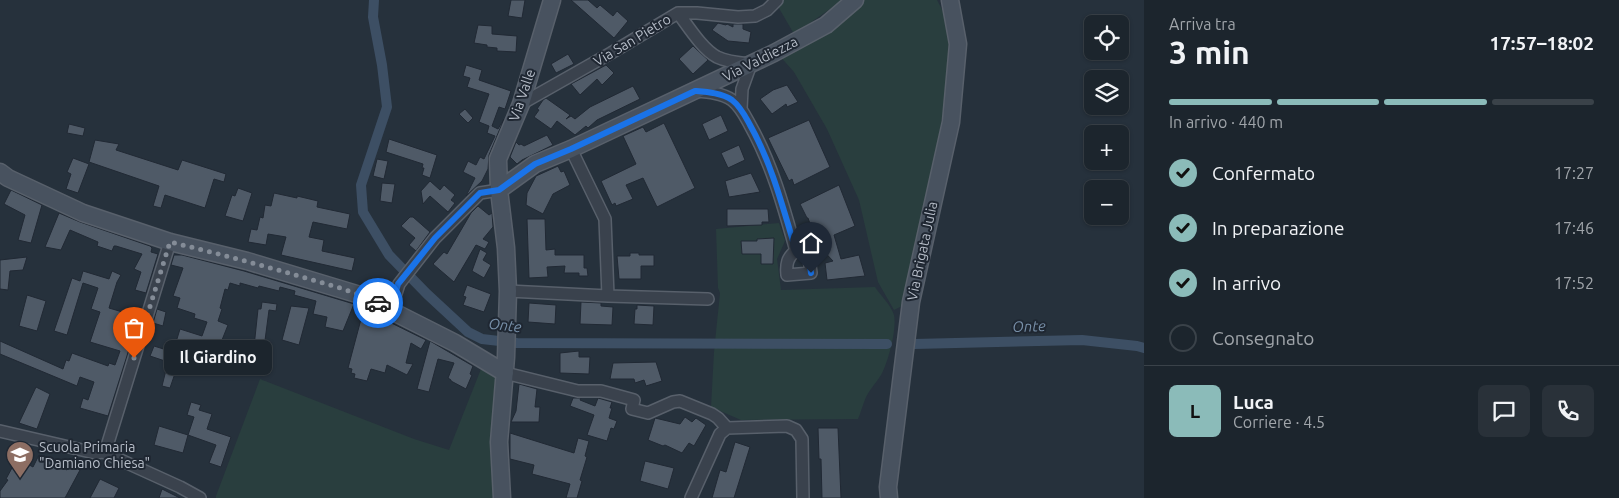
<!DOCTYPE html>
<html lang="it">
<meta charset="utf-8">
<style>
:root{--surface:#1c252d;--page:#293139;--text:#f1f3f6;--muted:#a0a5aa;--line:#3a4249;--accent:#8bbbb9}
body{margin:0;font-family:Ubuntu,sans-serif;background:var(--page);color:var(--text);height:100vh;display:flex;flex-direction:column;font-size:19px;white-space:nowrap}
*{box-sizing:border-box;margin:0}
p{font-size:16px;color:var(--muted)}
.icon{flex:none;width:28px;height:28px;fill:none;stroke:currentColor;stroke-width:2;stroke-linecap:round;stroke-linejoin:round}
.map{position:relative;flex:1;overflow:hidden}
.drawer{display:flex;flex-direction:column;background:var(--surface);width:475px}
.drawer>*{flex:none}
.controls{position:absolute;left:1084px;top:15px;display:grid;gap:10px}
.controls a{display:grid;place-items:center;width:45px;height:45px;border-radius:8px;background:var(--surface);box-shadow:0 1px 4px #0004,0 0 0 1px var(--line);font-size:25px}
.pin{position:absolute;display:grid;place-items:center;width:42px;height:42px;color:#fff;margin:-51px -21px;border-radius:50% 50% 50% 0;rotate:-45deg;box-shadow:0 0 5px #0007}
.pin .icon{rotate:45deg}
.courier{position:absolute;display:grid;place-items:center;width:50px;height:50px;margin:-25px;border:4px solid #1a73e8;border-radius:50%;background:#fff;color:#222;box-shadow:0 1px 6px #0007}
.bubble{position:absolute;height:35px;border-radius:8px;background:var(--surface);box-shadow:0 1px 4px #0004,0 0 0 1px var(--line);font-size:16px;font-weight:700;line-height:35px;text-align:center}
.overview em{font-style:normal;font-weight:700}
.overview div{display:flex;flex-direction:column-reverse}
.overview{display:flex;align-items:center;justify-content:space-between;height:85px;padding:0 25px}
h1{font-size:32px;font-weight:700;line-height:38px}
.bar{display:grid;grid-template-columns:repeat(4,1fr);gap:8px 5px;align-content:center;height:60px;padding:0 25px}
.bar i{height:6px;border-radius:4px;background:var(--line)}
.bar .current{background:var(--accent)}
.bar p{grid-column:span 4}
.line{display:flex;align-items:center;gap:12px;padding:0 25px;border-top:1px solid var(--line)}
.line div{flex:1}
.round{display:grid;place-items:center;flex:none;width:52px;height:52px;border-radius:8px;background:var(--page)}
ol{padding:0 25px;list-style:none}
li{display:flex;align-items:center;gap:15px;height:55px}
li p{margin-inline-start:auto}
li .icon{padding:5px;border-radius:50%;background:var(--accent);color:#111;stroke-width:4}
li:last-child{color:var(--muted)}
li i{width:28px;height:28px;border:2px solid var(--line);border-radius:50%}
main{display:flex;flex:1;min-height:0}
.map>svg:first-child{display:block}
</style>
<main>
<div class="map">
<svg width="1144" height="498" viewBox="0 0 1144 498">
<rect width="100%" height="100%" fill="#26313c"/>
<path fill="#293e3e" d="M779 0H843L794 34 776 3Z
M859 0H937L946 17 952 62 938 141 902 306 894 310 878 282 859 200 827 129 794 72 778 54Z
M779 223 785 241 777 259 781 290 875 287C881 296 891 305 894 315 897 329 888 363 881 375 876 383 870 389 866 397 863 404 861 412 858 419L741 420 711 407 714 352 720 293 718 288 716 229Z
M481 369 499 374 497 498H216V496L260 379 414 439 449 450Z"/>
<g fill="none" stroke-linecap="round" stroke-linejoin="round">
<path stroke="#3d4f64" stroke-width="10" d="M374 0 373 17 382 65 387 107 361 185 363 212 389 255 427 294 468 332 482 339 517 343 887 344
M914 344 1082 340 1137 346 1144 348"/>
</g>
<path fill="#4f5a67" stroke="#212934" d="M511 0H525L522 18 508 16Z
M571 0H588L597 8 600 5 613 16 617 11 628 21 614 38Z
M718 23 726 25 727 24 733 27V24H743V29L751 32 749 43 728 41 712 30Z
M478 25 492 26V34L517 36 516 52 497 51V48L487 47V45L474 43Z
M693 46 708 60 693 74 679 59Z
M568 54 574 64 556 73 551 64Z
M466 65 482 70 479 80 511 91 505 109 499 107 492 126 498 129 504 119 489 155 488 169 482 181 466 196 475 178 463 172 468 161 476 165 480 157 484 159 495 136 487 133 489 126 479 122 489 94 467 87 470 78 463 76Z
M606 65 614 73 602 85 597 79 580 95 571 84Z
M787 85 798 102 787 107 786 104 772 114 760 99 773 90Z
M633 86 640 99 597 120 588 128 586 126 575 135 557 121 551 129 534 117 539 110 537 109 543 100 546 98 570 115 566 119 571 116 575 119 590 107Z
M465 109 473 118 468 123 459 114Z
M721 115 728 131 709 140 702 124Z
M809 120 830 167 794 185 792 179 789 181 768 138Z
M664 123 695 188 657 207 643 178 626 185 633 199 616 206 615 203 612 205 601 181 636 164 623 136 643 127 646 132Z
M69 124 85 128 83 136 67 133Z
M547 135 553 145 522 160 517 164 510 157 516 142 519 145 521 144 524 146Z
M389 139 437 155 430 178 422 175 424 168H422L423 164 386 152Z
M95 140 119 144 116 150 178 170 182 160 226 174 224 182 214 179 205 208 165 195 161 208 153 206 159 186 89 162Z
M739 145 745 160 728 168 721 153Z
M73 158 89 164 78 193 66 189 71 174 67 172Z
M377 159 388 161 384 179 373 176Z
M558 166 561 172 564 171 570 185 553 194 543 214 526 205 527 193 536 176Z
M751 173 760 192 729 197 725 181Z
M430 181 440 190 444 185 455 195 451 200 455 203 448 212 430 196 423 204 421 191Z
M382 183 395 184 392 203 380 201Z
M839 185 855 226 834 235 841 259 859 255 865 276 827 280 825 263 833 261 817 244 808 218H807L800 204Z
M238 188 252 193 243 221 225 216 232 195 235 196Z
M11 190 42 205 31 243 18 240 25 215 4 204Z
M274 193 297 198V196L318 201 317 207 350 214 347 229 313 222 309 237 324 240 322 251 355 258 352 271 281 255 286 237 268 234 266 245 248 242 251 229 257 230 260 217 263 218 265 205 271 206Z
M478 206 489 215 492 213 493 227 483 239 489 242 485 249 476 245 454 282 433 264 444 252 447 254 471 213Z
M727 209H768L769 222H762V225L727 226Z
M59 213 80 222 150 246 152 248 151 252 158 254 146 293 135 290 141 272 134 269 142 254 116 246H114L112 251 97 246 98 242 70 230 61 250 45 247Z
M410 217H413L430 232 416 251 409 245 415 238 401 226Z
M527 219H545L546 250 555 249V255H584V268H587L588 276H579V273H564L565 266 547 267 548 277 529 278Z
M774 238 773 264H761V254H742L741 241H757V239Z
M480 249 487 253 483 260 491 265 484 278 472 271Z
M630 253H639V255H654V266H641V279H619L617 256H630Z
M174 255H182L244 271 354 304 343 331 325 327 327 317 313 314 316 301 294 295 295 291 280 287 279 291 259 286 258 288 240 283V286L230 283 228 290 225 289 220 308 222 309 218 321 228 325 222 340 226 341 220 360 184 347 170 388 162 386 168 362 150 356 154 346 173 352 180 329 202 336 207 322 194 318 195 314 177 308 180 298 173 296 183 268 171 265Z
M27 257 23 270 10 271 8 290 0 289V260Z
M83 271 109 279 112 271 121 275 117 282 109 308 136 316 128 342 131 343 108 416 80 408 83 398 88 400 94 382 80 377 77 386 0 354V341L63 369 66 360 69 361 72 353 108 366 109 363 115 365 120 351 90 342 100 312 91 309 98 288 83 283 67 335 54 331 72 278 80 281Z
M467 285 491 294 484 312 463 305 466 297 463 296Z
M27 295 46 301 37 331 19 326Z
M262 302 277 304 276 311 269 310 264 348H268L265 362 268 363 266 370 261 369 260 374 249 369 254 347 258 309H261Z
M581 302 601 303V306L613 307 612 325 580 324Z
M529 303 556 305 555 324 528 322Z
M637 305 654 306 653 325 634 324 635 309H637Z
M291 306 309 308 299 345 282 340Z
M364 308 369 312 426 340 421 349 411 343 406 363 413 364 407 375 387 365 385 373 371 369 367 381 354 378 355 374 351 373 352 369 348 368Z
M157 309 166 312 163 326 153 323Z
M430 341 473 366 470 374 472 375 466 389 451 381V380L448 378 454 363 438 359 429 392 417 389Z
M579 351V357H590L589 374 560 373V353Z
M656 362 662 381 646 386 644 380 635 383 634 379H610L613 363Z
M519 384 537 389 535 407H540L539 422H511L516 411Z
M36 387 50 394 37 429 19 423Z
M573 398H581L580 400 595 406 598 398 612 402 610 408H612L609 418 617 421 614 429 611 428 607 441 587 435 594 415 570 406Z
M191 402 201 405 199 410 212 414 207 429 231 437 221 467 209 463 216 445 188 435 194 417 187 415Z
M685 417 692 422 696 418 706 425 694 446 689 443 682 453 665 445 663 446 648 440 655 418 680 424Z
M159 426 188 435 183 453 154 445Z
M818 428H838L841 498H822L821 459H819Z
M510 433 574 453 578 438 589 441 585 456 587 457 580 480 582 481 577 498H566L570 484 532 474 534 465 510 459Z
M735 442 750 447 734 498H712L720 470 726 472Z
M39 455 67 470 70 465 80 470 65 498H0V491L8 480 6 479 13 466 17 469 22 461 33 467Z
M645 461 674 468 668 489 640 481Z
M100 479 119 488 114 498H90Z
M162 489 180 498H159Z"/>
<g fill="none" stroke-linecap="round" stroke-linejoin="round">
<defs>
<path id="street" d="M678 13C688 26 702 49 717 57 727 62 740 63 751 64L742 89 741 109
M695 91C707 92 722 93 732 100 741 107 745 116 750 125 772 164 784 208 796 251 787 257 786 265 787 275L811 273 809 258 802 252 796 251
M521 104 611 53 678 13H697L738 17 755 16 767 10 777 0
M571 149 605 219 608 296
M508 291 608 296 708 299
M391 309 399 284 435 238 480 193 499 190
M505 373 578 391H601L634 400 632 409 648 413 673 402 680 401 712 414 718 418 727 428
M0 431 95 453 103 452 180 487 200 498
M103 452 107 446 170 242
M691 498 720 434 727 428 787 426 796 430 802 439 803 498"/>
<path id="secondary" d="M0 172 8 178 83 213 170 242 247 261 360 295 455 343 505 373
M499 190 535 164 571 149 774 53 826 25 855 0
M502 498 499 442 506 357 508 291 506 248 499 190 498 159 521 104 552 0
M889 498 888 487 911 302 951 122 958 44 950 0"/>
</defs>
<use href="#street" stroke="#58606b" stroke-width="14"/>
<use href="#secondary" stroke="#58606b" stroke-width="19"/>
<use href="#street" stroke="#3a424d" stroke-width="11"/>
<use href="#secondary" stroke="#48525f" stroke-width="16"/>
</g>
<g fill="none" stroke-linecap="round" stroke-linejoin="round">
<path stroke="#848c97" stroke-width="5" stroke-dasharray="0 9" d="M134 358 170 242C212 252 254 263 295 275 323 283 352 290 378 303"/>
<path stroke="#1a73e8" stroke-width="6" d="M378 303 391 310 398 284 415 263 435 238 480 193 499 190 535 164 571 149 695 91C707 92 722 93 732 100 741 107 745 116 750 125 772 164 783 208 796 251L802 252 809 258 811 273"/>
</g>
<defs>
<symbol id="school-pin" viewBox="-11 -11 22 30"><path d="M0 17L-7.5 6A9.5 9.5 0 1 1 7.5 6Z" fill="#8d6e63" stroke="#1f2732"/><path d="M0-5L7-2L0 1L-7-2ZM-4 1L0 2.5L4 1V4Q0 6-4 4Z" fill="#fff"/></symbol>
</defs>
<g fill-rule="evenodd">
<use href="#school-pin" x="4" y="439" width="32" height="43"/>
</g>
<g text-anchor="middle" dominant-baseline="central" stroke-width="4" stroke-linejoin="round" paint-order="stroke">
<g font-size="14" fill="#b6bdc8" stroke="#1f2732">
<text transform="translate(632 40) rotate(-31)">Via San Pietro</text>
<text transform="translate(760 59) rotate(-27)">Via Valdiezza</text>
<text transform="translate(522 95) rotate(-71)">Via Valle</text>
<text transform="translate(922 251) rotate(-78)">Via Brigata Julia</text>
</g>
<g font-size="14" fill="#b6bdc8" stroke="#1f2732" text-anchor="start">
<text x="39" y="447">Scuola Primaria<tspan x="39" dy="16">"Damiano Chiesa"</tspan></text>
</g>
<g font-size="15" font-style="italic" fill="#7890a9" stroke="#1f2732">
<text transform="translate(505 325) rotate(7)">Onte</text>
<text transform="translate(1029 326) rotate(-2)">Onte</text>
</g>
</g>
</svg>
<div class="controls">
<a><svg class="icon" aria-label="locate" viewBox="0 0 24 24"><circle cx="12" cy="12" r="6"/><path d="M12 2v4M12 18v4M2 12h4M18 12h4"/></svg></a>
<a><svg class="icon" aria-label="layers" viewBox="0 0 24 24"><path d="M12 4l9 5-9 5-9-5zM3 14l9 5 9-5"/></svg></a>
<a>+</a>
<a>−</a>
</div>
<div class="pin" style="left:134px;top:358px;background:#ea580c"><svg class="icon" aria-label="bag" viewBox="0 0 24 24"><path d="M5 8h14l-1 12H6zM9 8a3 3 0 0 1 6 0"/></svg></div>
<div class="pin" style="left:811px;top:273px;background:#1f2937"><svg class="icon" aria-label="home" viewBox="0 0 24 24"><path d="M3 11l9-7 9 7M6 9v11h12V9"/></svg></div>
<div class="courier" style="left:378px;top:303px"><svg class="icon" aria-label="car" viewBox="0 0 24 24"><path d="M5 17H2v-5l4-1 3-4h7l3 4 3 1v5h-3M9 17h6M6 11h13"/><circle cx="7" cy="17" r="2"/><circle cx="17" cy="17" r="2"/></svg></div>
<div class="bubble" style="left:164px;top:340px;width:108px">Il Giardino</div>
</div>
<section class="drawer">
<div class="overview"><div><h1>3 min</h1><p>Arriva tra</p></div><em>17:57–18:02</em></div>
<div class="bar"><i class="current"></i><i class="current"></i><i class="current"></i><i></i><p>In arrivo · 440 m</p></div>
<ol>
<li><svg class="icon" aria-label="check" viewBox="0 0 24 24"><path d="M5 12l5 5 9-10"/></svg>Confermato<p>17:27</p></li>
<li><svg class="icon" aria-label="check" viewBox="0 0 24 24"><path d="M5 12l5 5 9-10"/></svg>In preparazione<p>17:46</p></li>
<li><svg class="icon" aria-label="check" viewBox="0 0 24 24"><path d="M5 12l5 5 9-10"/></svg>In arrivo<p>17:52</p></li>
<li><i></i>Consegnato</li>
</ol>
<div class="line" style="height:90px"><b class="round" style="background:var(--accent);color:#111">L</b><div><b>Luca</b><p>Corriere · 4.5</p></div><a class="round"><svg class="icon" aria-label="chat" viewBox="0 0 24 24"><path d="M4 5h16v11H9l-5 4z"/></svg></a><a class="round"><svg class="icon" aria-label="phone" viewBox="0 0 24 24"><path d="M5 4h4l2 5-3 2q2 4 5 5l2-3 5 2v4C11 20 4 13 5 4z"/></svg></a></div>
</section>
</main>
